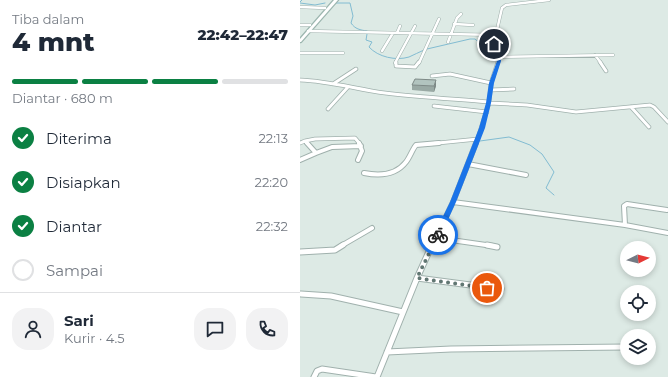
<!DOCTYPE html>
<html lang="id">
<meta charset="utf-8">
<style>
:root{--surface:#fff;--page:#f2f2f3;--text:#1f2937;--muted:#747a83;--line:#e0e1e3;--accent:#0b8043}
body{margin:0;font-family:Montserrat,sans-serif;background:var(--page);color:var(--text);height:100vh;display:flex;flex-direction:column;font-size:15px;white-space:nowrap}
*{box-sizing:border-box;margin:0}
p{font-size:13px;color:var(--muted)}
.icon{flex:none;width:22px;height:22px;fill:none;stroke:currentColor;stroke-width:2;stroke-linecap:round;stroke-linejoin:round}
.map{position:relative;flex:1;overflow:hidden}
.sheet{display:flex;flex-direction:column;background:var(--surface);width:300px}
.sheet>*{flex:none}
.needle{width:26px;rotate:84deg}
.buttons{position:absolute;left:320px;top:241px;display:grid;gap:8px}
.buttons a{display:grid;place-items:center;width:36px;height:36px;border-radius:50%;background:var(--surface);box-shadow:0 2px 6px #0003;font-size:20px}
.pin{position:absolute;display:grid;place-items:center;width:34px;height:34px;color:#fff;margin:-17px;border:2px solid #fff;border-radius:50%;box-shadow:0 1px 4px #0007}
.courier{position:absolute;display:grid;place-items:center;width:40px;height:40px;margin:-20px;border:3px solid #1a73e8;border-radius:50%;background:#fff;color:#222;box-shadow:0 1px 5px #0007}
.head em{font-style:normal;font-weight:800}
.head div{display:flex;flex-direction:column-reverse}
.head{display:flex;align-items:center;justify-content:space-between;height:68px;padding:0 12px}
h1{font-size:26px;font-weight:800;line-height:30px}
.bar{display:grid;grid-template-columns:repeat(4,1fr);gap:6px 4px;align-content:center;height:48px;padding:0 12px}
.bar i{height:5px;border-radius:3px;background:var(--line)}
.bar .active{background:var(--accent)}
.bar p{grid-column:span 4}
.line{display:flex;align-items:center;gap:10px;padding:0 12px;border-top:1px solid var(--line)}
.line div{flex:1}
.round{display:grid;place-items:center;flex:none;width:42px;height:42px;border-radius:16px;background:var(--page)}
ol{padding:0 12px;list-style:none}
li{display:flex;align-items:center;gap:12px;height:44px}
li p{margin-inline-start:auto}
li .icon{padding:4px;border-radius:50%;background:var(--accent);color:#fff;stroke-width:4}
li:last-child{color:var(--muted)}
li i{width:22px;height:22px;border:2px solid var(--line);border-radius:50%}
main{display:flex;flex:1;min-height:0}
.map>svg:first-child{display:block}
</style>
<main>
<section class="sheet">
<div class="head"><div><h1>4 mnt</h1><p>Tiba dalam</p></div><em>22:42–22:47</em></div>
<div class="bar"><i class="active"></i><i class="active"></i><i class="active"></i><i></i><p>Diantar · 680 m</p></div>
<ol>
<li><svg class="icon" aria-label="check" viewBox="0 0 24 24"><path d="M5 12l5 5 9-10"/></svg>Diterima<p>22:13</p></li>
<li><svg class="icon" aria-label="check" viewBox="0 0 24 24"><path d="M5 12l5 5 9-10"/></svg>Disiapkan<p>22:20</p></li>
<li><svg class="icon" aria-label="check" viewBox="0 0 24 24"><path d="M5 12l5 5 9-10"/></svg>Diantar<p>22:32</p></li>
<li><i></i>Sampai</li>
</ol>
<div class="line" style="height:72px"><a class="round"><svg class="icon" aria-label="person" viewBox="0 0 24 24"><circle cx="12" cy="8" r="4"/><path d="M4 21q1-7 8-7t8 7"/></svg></a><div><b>Sari</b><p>Kurir · 4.5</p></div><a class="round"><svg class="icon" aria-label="chat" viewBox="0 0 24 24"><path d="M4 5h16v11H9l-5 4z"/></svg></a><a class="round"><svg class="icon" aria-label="phone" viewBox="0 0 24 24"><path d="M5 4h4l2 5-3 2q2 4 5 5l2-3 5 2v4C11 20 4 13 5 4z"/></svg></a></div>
</section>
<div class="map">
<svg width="368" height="377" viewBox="0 0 368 377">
<rect width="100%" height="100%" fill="#ddeae5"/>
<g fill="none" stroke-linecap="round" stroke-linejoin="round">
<path stroke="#82bcd2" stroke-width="1" d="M0 2 2 0
M0 3 15 5 25 3
M36 3H50L53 16 51 23C55 29 60 30 67 31
M67 34 66 40 72 42 69 47C78 57 96 61 109 57 114 55 119 52 124 50
M127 49 170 39H175L182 45
M180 141 209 137 230 145 242 154 254 172 246 188 254 195"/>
<defs>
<path id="street-far3" d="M0 7 25 8
M154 24 173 25
M0 25H10
M8 31 196 35
M97 33 100 26
M148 42 157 18 161 14
M82 51 93 33
M0 53H43
M295 55 301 63
M199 57 313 55
M95 63 115 26
M119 63 139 19
M198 63 199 61 193 47 202 8 206 5 249 0"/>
<path id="street-far2" d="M96 62V66L115 67 119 62
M300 62 306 71
M132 76 150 74 191 83
M0 80C29 81 56 89 85 93 119 97 154 99 189 102
M33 84 56 69
M190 90 214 89
M189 103 227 105 276 112 350 105 354 107 368 122
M134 106 187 112
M331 107 349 127
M28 109 48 87
M5 141 15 139 55 138 60 144
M0 143 5 141 8 144
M128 144 178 139
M176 144 189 103 191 83 198 62"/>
<path id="street-far1" d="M16 153 32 147 61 146
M0 160 16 153 7 143
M58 160 62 151 59 143
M168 164 226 175
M64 173C79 176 96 175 106 162 110 157 112 150 116 145L139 143
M153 202 325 225 368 233
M325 225 324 206 327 204 367 210
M137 238 193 246
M41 246 72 228
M132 246 153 202 176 143"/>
<path id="street" d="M187 245 197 247
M0 252 35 250 43 245
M117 278 201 289
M1 294 31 296 103 312
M87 352 151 349 327 347
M14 377 17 371 22 369 76 377
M77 377 117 278 132 245"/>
<path id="secondary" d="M34 0H38L1 42H0V39Z"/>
</defs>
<use href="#street-far3" stroke="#a0b1ad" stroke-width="3.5"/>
<use href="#street-far2" stroke="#a0b1ad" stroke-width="4.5"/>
<use href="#street-far1" stroke="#a0b1ad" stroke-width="6"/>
<use href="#street" stroke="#a0b1ad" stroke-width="7"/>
<use href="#secondary" stroke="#9cb6af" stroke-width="2.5"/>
<use href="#street-far3" stroke="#fff" stroke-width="2.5"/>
<use href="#street-far2" stroke="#fff" stroke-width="3"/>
<use href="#street-far1" stroke="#fff" stroke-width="4"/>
<use href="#street" stroke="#fff" stroke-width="5"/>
<use href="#secondary" fill="#fff" fill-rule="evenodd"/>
</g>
<path fill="#99a9a4" d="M112 85 136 86 134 92 112 90Z"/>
<path fill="#7d8986" d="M136 80V86L134 92V86Z"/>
<path fill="#b2c4bf" stroke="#7d8986" d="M115 79 136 80 134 86 112 85Z"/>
<path fill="#1a73e8" d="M192 43 196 44C196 51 201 55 201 61L194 83 191 103 185 128 156 202 141 235 138 238 134 235 150 202 179 128 186 103 189 83 197 61C196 54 191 51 192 43Z"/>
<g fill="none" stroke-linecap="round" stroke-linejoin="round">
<path stroke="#617773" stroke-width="4" stroke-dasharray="0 7.2" d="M138 235 117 278 187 288"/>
</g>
</svg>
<div class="buttons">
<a><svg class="needle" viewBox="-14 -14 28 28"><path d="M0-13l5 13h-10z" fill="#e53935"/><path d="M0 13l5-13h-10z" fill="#747a83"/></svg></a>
<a><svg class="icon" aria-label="locate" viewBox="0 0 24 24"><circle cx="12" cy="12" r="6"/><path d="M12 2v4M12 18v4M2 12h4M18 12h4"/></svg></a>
<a><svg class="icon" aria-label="layers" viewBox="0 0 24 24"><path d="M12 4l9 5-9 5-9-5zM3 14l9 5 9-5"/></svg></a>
</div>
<div class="pin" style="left:187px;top:288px;background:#ea580c"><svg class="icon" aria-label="bag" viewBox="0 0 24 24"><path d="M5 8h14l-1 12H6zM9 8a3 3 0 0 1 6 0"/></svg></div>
<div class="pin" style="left:194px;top:44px;background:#1f2937"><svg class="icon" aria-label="home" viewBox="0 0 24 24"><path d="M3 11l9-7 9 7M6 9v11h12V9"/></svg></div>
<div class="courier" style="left:138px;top:235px"><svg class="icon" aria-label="bike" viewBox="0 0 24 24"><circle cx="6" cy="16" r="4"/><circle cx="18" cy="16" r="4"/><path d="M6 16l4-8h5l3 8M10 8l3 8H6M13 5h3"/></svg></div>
</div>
</main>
